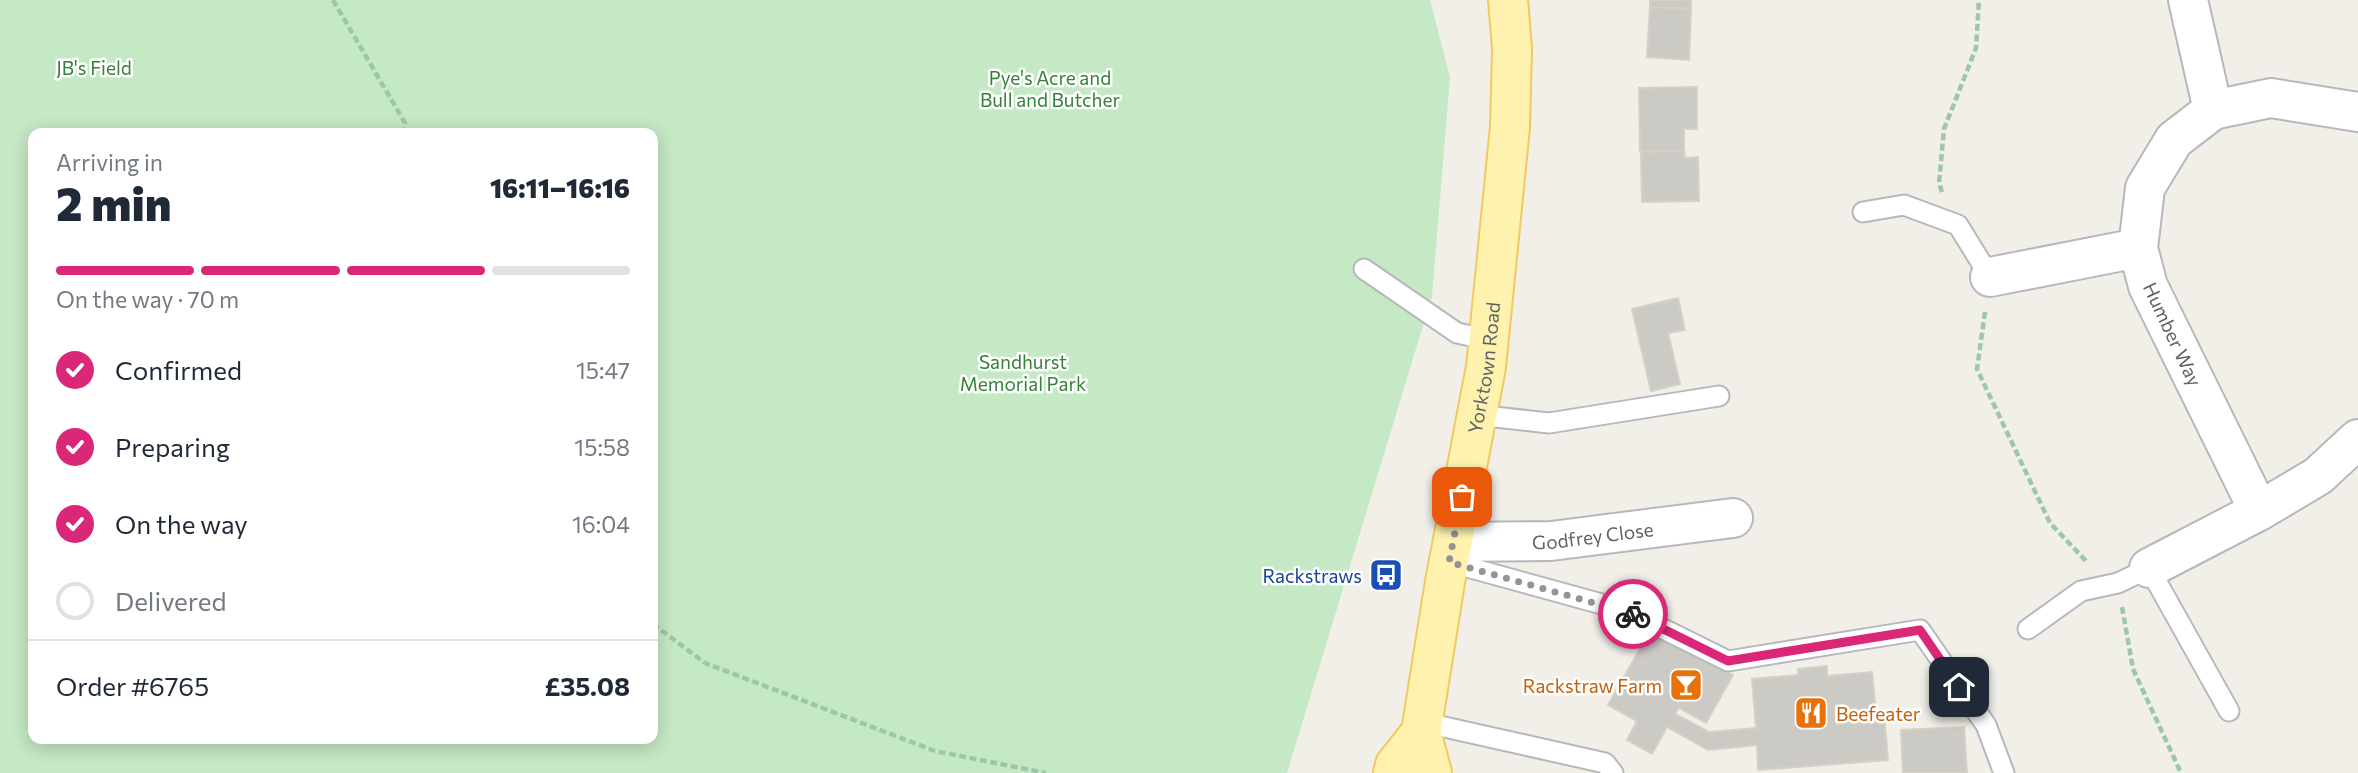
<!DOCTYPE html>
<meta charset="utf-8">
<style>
:root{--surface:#fff;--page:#f6f6f7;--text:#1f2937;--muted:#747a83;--line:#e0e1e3;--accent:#db2777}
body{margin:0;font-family:Commissioner,sans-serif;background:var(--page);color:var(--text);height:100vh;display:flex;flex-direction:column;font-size:26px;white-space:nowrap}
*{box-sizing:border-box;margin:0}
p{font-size:23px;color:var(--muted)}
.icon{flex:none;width:38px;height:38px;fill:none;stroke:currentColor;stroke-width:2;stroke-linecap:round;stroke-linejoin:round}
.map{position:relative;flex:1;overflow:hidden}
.sheet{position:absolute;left:28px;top:128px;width:630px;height:616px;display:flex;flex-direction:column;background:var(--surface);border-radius:14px;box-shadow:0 4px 18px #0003}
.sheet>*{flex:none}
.pin{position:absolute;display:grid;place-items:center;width:60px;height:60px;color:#fff;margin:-30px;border-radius:14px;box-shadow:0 4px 10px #0006}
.courier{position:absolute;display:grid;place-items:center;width:70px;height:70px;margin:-35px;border:5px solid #db2777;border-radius:50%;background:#fff;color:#222;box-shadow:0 2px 9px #0007}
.summary em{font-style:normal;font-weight:800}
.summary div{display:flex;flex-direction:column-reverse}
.summary{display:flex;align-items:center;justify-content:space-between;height:119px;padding:0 28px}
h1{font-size:46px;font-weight:800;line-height:52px}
.bar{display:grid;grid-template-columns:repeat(4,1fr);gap:10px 7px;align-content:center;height:84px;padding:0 28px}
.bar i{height:9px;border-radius:5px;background:var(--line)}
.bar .on{background:var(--accent)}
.bar p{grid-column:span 4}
.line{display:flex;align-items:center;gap:18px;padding:0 28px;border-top:2px solid var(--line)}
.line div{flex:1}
ol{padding:0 28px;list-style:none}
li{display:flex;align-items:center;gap:21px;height:77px}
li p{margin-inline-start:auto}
li .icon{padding:7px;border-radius:50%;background:var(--accent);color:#fff;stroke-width:4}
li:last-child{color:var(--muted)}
li i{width:38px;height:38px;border:4px solid var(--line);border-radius:50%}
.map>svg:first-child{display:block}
</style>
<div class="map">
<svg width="2358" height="773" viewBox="0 0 2358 773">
<rect width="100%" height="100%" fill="#f1efe8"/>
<path fill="#c5e8c5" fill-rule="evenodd" d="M0 0H1430L1450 77 1432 296 1287 773H0ZM33 133H653V738H33Z"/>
<path fill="#cccac5" stroke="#d6d1c6" stroke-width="2" d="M1650 0H1691V9L1650 7Z
M1650 7 1691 9 1689 60 1647 57Z
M1697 87V129H1684V151H1640L1639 88Z
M1684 151 1685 158 1698 157 1699 201 1642 202 1641 152Z
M1678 298 1685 330 1668 333 1680 384 1651 391 1632 309Z
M1651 629 1733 675 1706 723 1679 708 1675 714 1709 732 1756 728 1752 679 1798 675V669L1827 666V676L1872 672 1876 714 1884 713 1888 760 1758 770 1757 745 1708 750 1667 727 1652 754 1627 740 1637 721 1608 705Z
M1964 727 1967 773H1903L1901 730Z"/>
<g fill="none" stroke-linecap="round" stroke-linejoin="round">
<defs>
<path id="lane" d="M1863 212 1904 205 1958 225 1990 277
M1364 269 1457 333 1489 340
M1477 415 1549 423 1719 396
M1449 562 1627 611 1728 661 1920 630 1986 725 2004 773
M2028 629 2081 591 2118 583 2149 568 2229 711
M1422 722 1605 763 1613 773"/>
<g id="street">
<path d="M2188 0 2213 110"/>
<path d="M1990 277 2138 248"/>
<path d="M2259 511 2148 286 2138 248 2145 188 2174 140 2213 110 2271 98 2358 112"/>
<path id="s1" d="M1453 542 1551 541 1733 518"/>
<path d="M2149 568 2259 511 2318 476 2358 439"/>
</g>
<g id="primary">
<path d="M1421 732 1432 773"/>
<path id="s2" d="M1393 773 1395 765 1421 732 1445 582 1486 367 1510 127 1512 48 1508 0"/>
</g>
</defs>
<use href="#lane" stroke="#b5b8bc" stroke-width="23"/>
<use href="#street" stroke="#b5b8bc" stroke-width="42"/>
<use href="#primary" stroke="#f2c960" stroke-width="42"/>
<path stroke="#9cc7a9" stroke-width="4.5" stroke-dasharray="7 3.5" stroke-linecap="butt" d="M333 0 405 123 404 133
M1942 192 1939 183 1944 129 1976 48 1979 0
M1985 312 1977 369 2050 523 2087 562
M2122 607 2133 669 2181 773
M653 624 705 663 935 751 1046 773"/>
<use href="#lane" stroke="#fff" stroke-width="19"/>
<use href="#street" stroke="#fff" stroke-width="38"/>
<use href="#primary" stroke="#fff2af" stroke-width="38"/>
</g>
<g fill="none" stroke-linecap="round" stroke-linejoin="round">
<path stroke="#929495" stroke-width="7" stroke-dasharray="0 12.6" d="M1462 497 1449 562 1633 614"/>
<path stroke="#db2777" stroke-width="9" d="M1633 614 1728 661 1920 630 1959 687"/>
</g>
<defs>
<symbol id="bus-square" viewBox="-11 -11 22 22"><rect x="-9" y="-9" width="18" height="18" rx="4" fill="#1a4fb4" stroke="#fff"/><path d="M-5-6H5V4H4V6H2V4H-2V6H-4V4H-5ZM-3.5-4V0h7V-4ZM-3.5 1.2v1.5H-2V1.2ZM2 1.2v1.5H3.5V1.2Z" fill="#fff"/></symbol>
<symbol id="bar-square" viewBox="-11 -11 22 22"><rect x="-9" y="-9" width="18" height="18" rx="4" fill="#e8710a" stroke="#fff"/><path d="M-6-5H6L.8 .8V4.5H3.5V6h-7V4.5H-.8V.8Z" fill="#fff"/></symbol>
<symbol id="restaurant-square" viewBox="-11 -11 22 22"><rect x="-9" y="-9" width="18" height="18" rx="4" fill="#e8710a" stroke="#fff"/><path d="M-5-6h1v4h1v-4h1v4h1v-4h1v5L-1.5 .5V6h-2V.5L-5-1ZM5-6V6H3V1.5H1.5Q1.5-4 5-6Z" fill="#fff"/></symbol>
</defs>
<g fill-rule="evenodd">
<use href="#bus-square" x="1367" y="556" width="38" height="38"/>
<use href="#bar-square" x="1667" y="666" width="38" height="38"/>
<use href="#restaurant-square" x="1792" y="694" width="38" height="38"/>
</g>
<g text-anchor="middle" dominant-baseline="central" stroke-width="5" stroke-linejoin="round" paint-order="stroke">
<g font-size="19" fill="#348238" stroke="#fff">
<text x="94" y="67">JB's Field</text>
<text x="1050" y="77">Pye's Acre and<tspan x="1050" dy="22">Bull and Butcher</tspan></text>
<text x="1023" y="361">Sandhurst<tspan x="1023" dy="22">Memorial Park</tspan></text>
</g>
<g font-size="19" fill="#5f6368" stroke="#fff">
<text transform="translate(2173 334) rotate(65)">Humber Way</text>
<text stroke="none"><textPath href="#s2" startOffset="420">Yorktown Road</textPath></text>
<text stroke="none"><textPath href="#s1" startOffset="140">Godfrey Close</textPath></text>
</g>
<g font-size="19" fill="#164399" stroke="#fff" text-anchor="end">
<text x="1362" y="575">Rackstraws</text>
</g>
<g font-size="19" fill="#c56008" stroke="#fff" text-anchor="end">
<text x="1662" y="685">Rackstraw Farm</text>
<text x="1836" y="713" text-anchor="start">Beefeater</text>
</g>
</g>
</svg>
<div class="pin" style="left:1462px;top:497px;background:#ea580c"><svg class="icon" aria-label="bag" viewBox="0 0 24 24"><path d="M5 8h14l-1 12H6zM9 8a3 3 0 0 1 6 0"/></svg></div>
<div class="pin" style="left:1959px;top:687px;background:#1f2937"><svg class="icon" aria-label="home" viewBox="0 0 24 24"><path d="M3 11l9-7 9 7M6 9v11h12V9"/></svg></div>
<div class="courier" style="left:1633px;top:614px"><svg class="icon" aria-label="bike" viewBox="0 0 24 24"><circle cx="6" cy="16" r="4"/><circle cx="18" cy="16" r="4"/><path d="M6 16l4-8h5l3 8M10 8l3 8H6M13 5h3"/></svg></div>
<section class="sheet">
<div class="summary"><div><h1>2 min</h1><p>Arriving in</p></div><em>16:11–16:16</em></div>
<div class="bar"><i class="on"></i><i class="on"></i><i class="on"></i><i></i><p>On the way · 70 m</p></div>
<ol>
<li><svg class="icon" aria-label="check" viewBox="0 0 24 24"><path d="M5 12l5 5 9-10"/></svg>Confirmed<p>15:47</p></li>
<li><svg class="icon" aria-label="check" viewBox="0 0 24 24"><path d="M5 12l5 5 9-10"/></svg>Preparing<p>15:58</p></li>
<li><svg class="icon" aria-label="check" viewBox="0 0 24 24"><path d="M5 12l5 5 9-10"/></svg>On the way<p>16:04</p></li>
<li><i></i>Delivered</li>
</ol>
<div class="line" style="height:91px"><div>Order #6765</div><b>£35.08</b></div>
</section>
</div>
